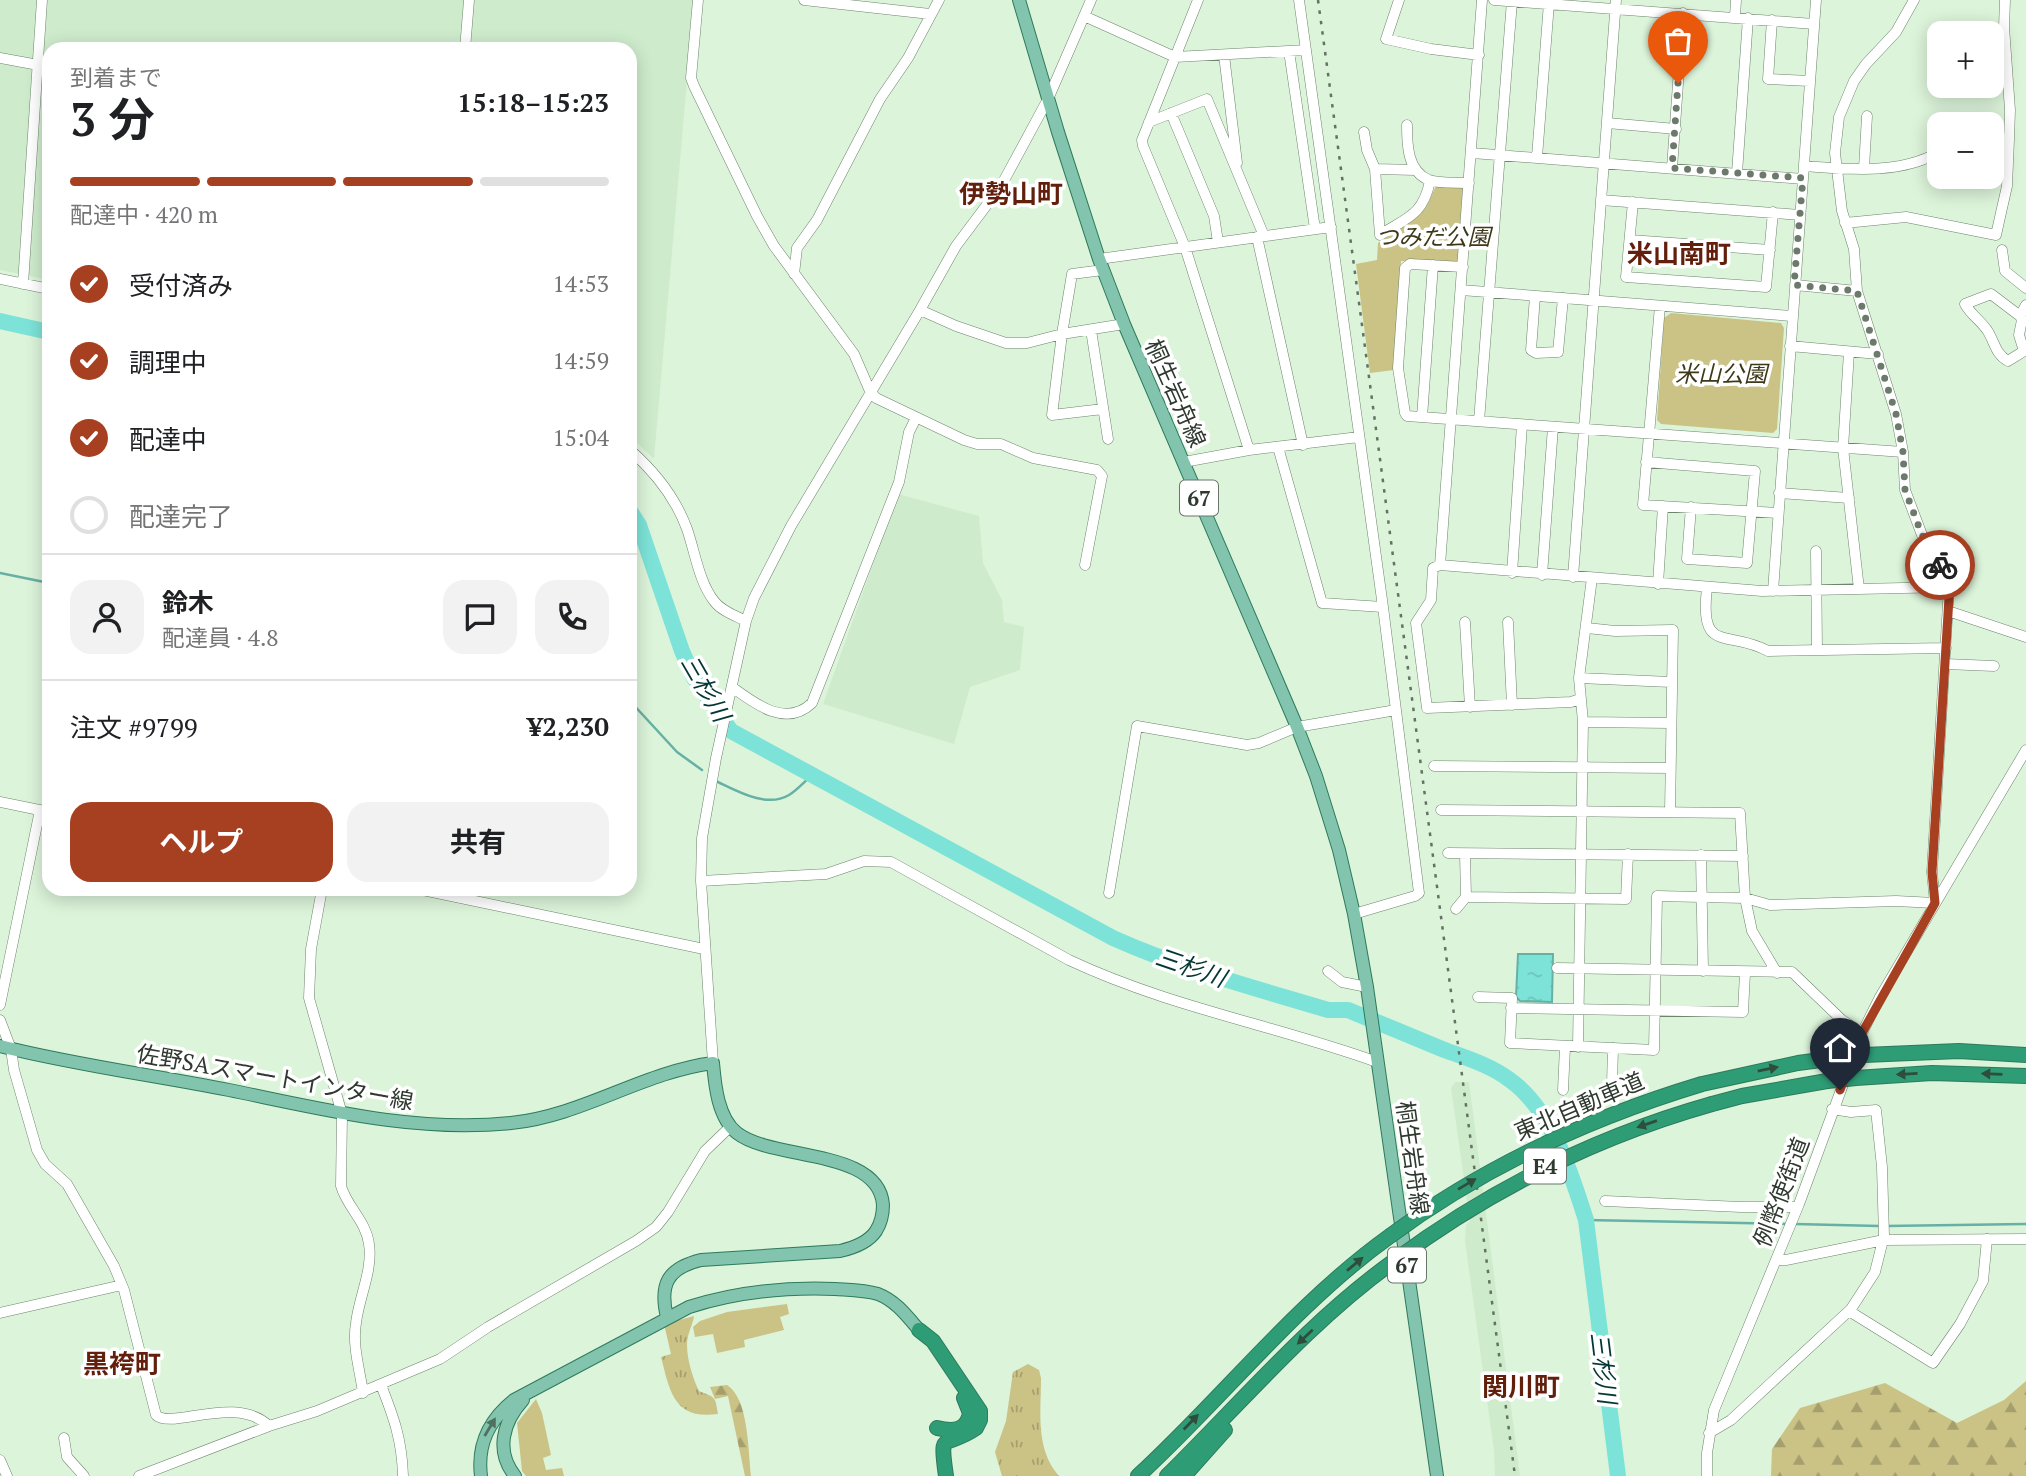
<!DOCTYPE html>
<html lang="ja">
<meta charset="utf-8">
<style>
:root{--surface:#fff;--page:#f2f2f2;--text:#202124;--muted:#757577;--line:#e0e0e0;--accent:#a73f21}
body{margin:0;font-family:"PT Serif","Noto Sans JP",serif;background:var(--page);color:var(--text);height:100vh;display:flex;flex-direction:column;font-size:26px;white-space:nowrap}
*{box-sizing:border-box;margin:0}
p{font-size:23px;color:var(--muted)}
.icon{flex:none;width:38px;height:38px;fill:none;stroke:currentColor;stroke-width:2;stroke-linecap:round;stroke-linejoin:round}
.map{position:relative;flex:1;overflow:hidden}
.drawer{position:absolute;left:42px;top:42px;width:595px;height:854px;display:flex;flex-direction:column;background:var(--surface);border-radius:21px;box-shadow:0 4px 18px #0003}
.drawer>*{flex:none}
.fabs{position:absolute;left:1927px;top:21px;display:grid;gap:14px}
.fabs a{display:grid;place-items:center;width:77px;height:77px;border-radius:14px;background:var(--surface);box-shadow:0 4px 18px #0003;font-size:35px}
.pin{position:absolute;display:grid;place-items:center;width:60px;height:60px;color:#fff;margin:-72px -30px;border-radius:50% 50% 50% 0;rotate:-45deg;box-shadow:0 0 7px #0007}
.pin .icon{rotate:45deg}
.courier{position:absolute;display:grid;place-items:center;width:70px;height:70px;margin:-35px;border:5px solid #a73f21;border-radius:50%;background:#fff;color:#222;box-shadow:0 2px 9px #0007}
.overview em{font-style:normal;font-weight:700}
.overview div{display:flex;flex-direction:column-reverse}
.overview{display:flex;align-items:center;justify-content:space-between;height:119px;padding:0 28px}
h1{font-size:46px;font-weight:700;line-height:52px}
.bar{display:grid;grid-template-columns:repeat(4,1fr);gap:10px 7px;align-content:center;height:84px;padding:0 28px}
.bar i{height:9px;border-radius:5px;background:var(--line)}
.bar .current{background:var(--accent)}
.bar p{grid-column:span 4}
.line{display:flex;align-items:center;gap:18px;padding:0 28px;border-top:2px solid var(--line)}
.line div{flex:1}
.round{display:grid;place-items:center;flex:none;width:74px;height:74px;border-radius:21px;background:var(--page)}
ol{padding:0 28px;list-style:none}
li{display:flex;align-items:center;gap:21px;height:77px}
li p{margin-inline-start:auto}
li .icon{padding:7px;border-radius:50%;background:var(--accent);color:#fff;stroke-width:4}
li:last-child{color:var(--muted)}
li i{width:38px;height:38px;border:4px solid var(--line);border-radius:50%}
.cta{display:flex;gap:14px;margin-top:auto;padding:14px 28px}
.cta a{flex:1;height:80px;border-radius:21px;background:var(--accent);color:#fff;font-size:28px;font-weight:700;line-height:80px;text-align:center}
.cta a+a{background:var(--page);color:var(--text)}
.map>svg:first-child{display:block}
</style>
<div class="map">
<svg width="2026" height="1476" viewBox="0 0 2026 1476">
<defs>
<pattern id="grass-tufts" width="24" height="20" patternUnits="userSpaceOnUse" patternTransform="scale(1.75)"><rect width="24" height="20" fill="#cbc286"/><path d="M3 7l-1-3M5 7V3M7 7l1-3M15 17l-1-3M17 17v-4M19 17l1-3" fill="none" stroke="#a59f6e"/></pattern>
<pattern id="forest-firs" width="22" height="20" patternUnits="userSpaceOnUse" patternTransform="scale(1.75)"><rect width="22" height="20" fill="#cbc286"/><path d="M5 1l3.5 6h-7zM16 11l3.5 6h-7z" fill="#a59f6e"/></pattern>
<pattern id="water-ripples" width="26" height="14" patternUnits="userSpaceOnUse" patternTransform="scale(1.75)"><rect width="26" height="14" fill="#7de3d8"/><path d="M2 4q2-2 4 0t4 0M15 11q2-2 4 0t4 0" fill="none" stroke="#6cc4ba"/></pattern>
</defs>
<rect width="100%" height="100%" fill="#dcf4da"/>
<path fill="#ceeccc" d="M0 0H694L654 459 630 436V49H49V280L0 270Z
M898 494 979 516 983 563 1002 600 1004 622 1024 627 1020 670 970 687 954 744 823 704Z
M1455 1082H1469L1520 1476H1495L1494 1451 1465 1241 1466 1225 1470 1221 1451 1088Z"/>
<path fill="url(#grass-tufts)" d="M694 1316C693 1323 691 1326 689 1333 683 1348 692 1377 699 1391 716 1398 715 1396 718 1414 674 1420 670 1392 661 1357L671 1354 664 1324Z
M1028 1364 1039 1370 1041 1378C1041 1412 1035 1449 1059 1476H1002L995 1452 1006 1421 1013 1372Z"/>
<path fill="url(#forest-firs)" d="M2026 1381V1476H1771L1772 1449 1800 1408 1885 1383 1957 1423 2004 1400Z
M727 1385C749 1399 748 1451 751 1476H745L728 1396 715 1399 710 1387Z"/>
<path fill="#cbc286" d="M1437 184 1464 185 1459 262 1401 261 1394 370 1370 373 1356 264 1377 260 1378 243 1423 211C1429 204 1432 193 1437 184Z
M1671 313 1781 323 1784 328 1777 429 1773 433 1661 424 1657 420 1664 318Z
M787 1304 789 1314 780 1317 784 1330 744 1340 745 1347 717 1353 713 1334 695 1337 693 1327 700 1321 727 1312Z
M536 1399 542 1413 551 1455 543 1458 546 1470 562 1468 564 1476H526L522 1471 517 1423Z"/>
<path fill="url(#water-ripples)" stroke="#66b0a5" stroke-width="2" d="M1518 954H1553L1552 1002 1520 1001 1516 997Z"/>
<g fill="none" stroke-linecap="round" stroke-linejoin="round">
<path stroke="#66b0a5" stroke-width="2.5" d="M0 573 49 583
M630 701 677 752 702 770
M718 782C739 792 767 808 789 795 797 790 804 782 811 776
M1586 1220 1788 1224
M1795 1224 1879 1226
M1886 1226 2026 1224"/>
<path stroke="#7de3d8" stroke-width="16" d="M0 321 49 332
M630 511 639 525 682 651 694 678 731 731 1113 938C1182 969 1255 988 1328 1010H1348C1379 1023 1411 1036 1442 1049 1466 1058 1490 1065 1510 1080 1552 1110 1571 1173 1586 1220L1618 1476"/>
<defs>
<path id="minor" d="M698 0 691 78 694 86 757 216 774 246 854 354 870 391 876 398 964 440 977 444H1001L1033 458 1097 470 1102 476 1085 565
M804 0 930 14
M1198 0 1142 140 1143 146 1185 247 1249 450
M1299 0 1383 607 1419 893 1415 896 1354 914
M1399 0 1386 39 1431 49 1479 55
M1494 0 1814 24
M1914 0 1896 32 1866 64 1854 81 1839 117 1835 153 1842 211 1854 249 1857 291 1896 414 1903 452 1905 490 1922 535 1945 573 1949 587 1932 872 1935 903
M1084 16 1175 57 1306 50
M1735 17 1736 0
M1772 20 1768 79 1810 81
M465 49 469 0
M1289 51 1315 229
M1224 55 1237 163
M0 58 49 67
M1171 113 1214 216 1218 242
M1149 122 1207 99 1264 236
M1607 123 1676 129
M1407 125C1407 144 1407 171 1429 180 1440 184 1458 182 1469 183
M1364 132 1367 150 1375 169 1380 235C1408 217 1423 215 1430 181
M1992 139H2009
M1472 153 1803 179
M1537 157 1549 3
M1804 166C1847 169 1900 175 1939 152
M1672 168 1683 13
M1864 168 1867 116
M1375 169 1416 170
M1737 173 1748 18
M1601 200 1800 215
M1633 202 1626 277 1766 287 1773 212
M1845 223 1906 217 1996 235 2007 186 2009 139 2010 110 2004 27 2005 0
M1257 237 1303 445
M1630 240 1770 250
M2002 250 2005 271 2026 288
M1099 259 1331 227
M1463 267 1410 264 1405 268 1398 368 1405 413 1407 416 1903 452
M794 274 797 248 817 220 880 99 908 58 939 0
M0 279 49 289
M23 284 42 0
M1795 285 1857 291
M1461 290 1792 316
M1535 296 1531 350 1536 353 1558 352 1563 298
M1660 306 1643 505 1778 513
M920 310 956 326 1006 343H1027L1062 334 1124 324
M2020 316 1991 294 1965 304C1971 315 1980 320 1987 330 1995 342 1995 354 2008 361L2024 351 2019 335 2022 320 2020 316 2026 305
M1091 330 1108 439
M1790 346 1878 354
M1849 352 1843 448 1859 589
M1103 409 1052 415 1062 334 1072 274 1103 270
M1422 417 1433 265
M1479 421 1512 1
M1278 447 1322 603 1383 607
M630 450C654 471 676 499 687 529 695 552 699 582 714 601 721 611 736 616 746 621
M1184 462 1249 450 1359 437
M1646 462 1755 471 1747 563 1687 559 1691 507
M1779 493 1849 498
M1816 551 1817 650
M1440 565 1482 0
M1512 573 1522 425
M1542 575 1553 427
M1573 577 1616 0
M1658 584 1663 506
M1707 588C1699 655 1727 629 1768 651L1946 648
M1773 591 1816 0
M1948 611 2026 637
M1465 622 1470 707
M1508 622 1512 705
M1587 628 1615 631 1673 630 1670 812
M1945 664 1994 666
M1579 678 1671 682
M732 687C755 704 786 728 812 703L899 482 909 432 916 418
M1580 699 1571 702 1427 708 1416 623 1431 600 1433 568 1440 565 1762 591 1949 587
M1583 722 1670 723
M1434 766 1670 768
M0 802 49 812
M1441 810 1740 813 1745 898 1752 931 1777 973
M1448 853 1743 856
M1701 855 1703 971
M701 881 826 874 864 861 891 862 1069 960C1169 1007 1274 1025 1377 1062
M322 889 311 949 309 998 342 1114 341 1186C347 1207 366 1221 369 1244 373 1270 359 1297 356 1323 352 1346 360 1370 363 1393
M418 889 704 949
M1109 893 1137 726 1247 745 1259 743 1297 727 1396 710
M1466 897 1626 899 1628 854
M1456 909 1466 897 1465 854
M1557 968 1792 972 1842 1020 1862 1033
M1328 971 1342 982 1367 987
M1478 997 1512 998 1510 1043 1654 1050 1657 896 1745 898 1770 905 1896 901 1935 903
M0 1005 40 810
M1511 1008 1743 1012 1745 973
M0 1020 11 1049 14 1070 37 1150 45 1164 67 1184 114 1266 124 1290 156 1415C171 1430 236 1394 269 1426
M1578 1047 1583 722 1579 678 1592 578
M713 1063 701 881 702 838 716 758 746 621 754 598 791 526 920 310 956 246 1001 186 1048 99 1091 0
M1612 1084 1613 1048
M1563 1090 1565 1047
M1605 1201 1741 1207H1797
M1776 1260H1786L1884 1240 2026 1239
M1849 1311 1933 1363 1960 1324 1983 1281 1987 1239
M0 1313 122 1285
M381 1385C394 1418 402 1440 403 1476
M1709 1433 1731 1420 1851 1309 1875 1272 1884 1236 1882 1167 1876 1110 1851 1112 1832 1109
M64 1438 67 1457 84 1476
M0 1460 7 1476
M139 1476 269 1426 317 1411 440 1359 488 1327 636 1241 656 1227 668 1212 705 1151 730 1127
M1707 1476V1453L1714 1410 1799 1204 1862 1033 1880 997 2026 750"/>
<path id="major" d="M1019 0 1058 132 1099 259 1124 324 1297 727 1316 776 1339 850 1354 914 1367 987 1437 1476
M0 1046C75 1065 153 1075 229 1090 322 1109 415 1133 511 1123 582 1116 643 1072 713 1063 715 1086 718 1118 737 1133 773 1161 879 1148 883 1205 883 1214 881 1223 876 1231 868 1243 853 1248 840 1251L701 1260C668 1268 659 1284 667 1317
M481 1476C477 1444 489 1420 514 1400L689 1307C736 1292 785 1287 835 1289 849 1290 864 1290 878 1294 896 1301 907 1316 919 1330
M515 1476C495 1451 503 1422 523 1400"/>
<path id="highway" d="M1864 1055 1959 1051 2026 1055
M1856 1078 1932 1073 2026 1076
M1702 1084 1798 1063 1836 1058
M1712 1104 1742 1096 1827 1081
M919 1330 933 1341 980 1411V1420L976 1428C944 1450 939 1428 946 1476
M937 1428C953 1432 967 1431 970 1413L964 1398
M1138 1476C1223 1398 1295 1304 1390 1236
M1167 1476C1241 1403 1309 1322 1394 1261
M1184 1476 1225 1430"/>
</defs>
<use href="#minor" stroke="#6e846d" stroke-width="11"/>
<use href="#major" stroke="#2e7a5d" stroke-width="14"/>
<use href="#highway" stroke="#2e7a5d" stroke-width="16"/>
<use href="#minor" stroke="#fff" stroke-width="10"/>
<use href="#major" stroke="#82c4ad" stroke-width="12"/>
<use href="#highway" stroke="#2e9d76" stroke-width="14"/>
<path stroke="#637263" stroke-width="2.5" stroke-dasharray="3.5 7" stroke-linecap="butt" d="M1318 0C1385 492 1450 984 1515 1476"/>
<defs>
<path id="highway-bridge" d="M1836 1058 1864 1055
M1827 1081 1856 1078
M1390 1236C1485 1166 1589 1118 1702 1084
M1394 1261C1491 1189 1595 1137 1712 1104"/>
</defs>
<use href="#highway-bridge" stroke="#2e7a5d" stroke-width="16" stroke-linecap="butt"/>
<use href="#highway-bridge" stroke="#2e9d76" stroke-width="14"/>
</g>
<defs><path id="oneway-solid" d="M-6-.8H1V-3.2L6.5 0L1 3.2V.8H-6Z" transform="scale(1.75)"/></defs>
<g fill="#2f4d3d">
<use href="#oneway-solid" transform="translate(1768 1069) rotate(-11)"/>
<use href="#oneway-solid" transform="translate(1907 1074) rotate(177)"/>
<use href="#oneway-solid" transform="translate(1992 1074) rotate(-178)"/>
<use href="#oneway-solid" transform="translate(1647 1124) rotate(161)"/>
<use href="#oneway-solid" transform="translate(1467 1184) rotate(-31)"/>
<use href="#oneway-solid" transform="translate(1355 1264) rotate(-40)"/>
<use href="#oneway-solid" transform="translate(1305 1337) rotate(137)"/>
<use href="#oneway-solid" transform="translate(1191 1422) rotate(-46)"/>
</g>
<use fill="#507161" href="#oneway-solid" transform="translate(490 1427) rotate(-59)"/>
<g fill="none" stroke-linecap="round" stroke-linejoin="round">
<path stroke="#6c7a6b" stroke-width="7" stroke-dasharray="0 12.6" d="M1678 83 1672 168 1803 178 1794 285 1857 291 1896 414 1903 452 1905 490 1922 535 1940 565"/>
<path stroke="#a73f21" stroke-width="9" d="M1840 1090 1862 1033 1935 903 1932 872 1949 598 1947 579 1940 565"/>
</g>
<g text-anchor="middle" dominant-baseline="central" stroke-width="7" stroke-linejoin="round" paint-order="stroke">
<g fill="#fff" stroke="#6d746d" stroke-width="2">
<rect x="1180" y="480.5" width="38" height="35" rx="5"/>
<rect x="1524" y="1148.5" width="42" height="35" rx="5"/>
<rect x="1388" y="1247.5" width="38" height="35" rx="5"/>
</g>
<g font-size="21" font-weight="bold" fill="#2f392f">
<text x="1199" y="498">67</text>
<text x="1545" y="1166">E4</text>
<text x="1407" y="1265">67</text>
</g>
<g font-size="23" font-style="italic" fill="#3e3918" stroke="#fff">
<text x="1433" y="236">つみだ公園</text>
<text x="1721" y="373">米山公園</text>
</g>
<g font-size="23" fill="#2f392f" stroke="#fff">
<text transform="translate(1176 393) rotate(66)">桐生岩舟線</text>
<text transform="translate(275 1077) rotate(10)">佐野SAスマートインター線</text>
<text transform="translate(1579 1106) rotate(-23)">東北自動車道</text>
<text transform="translate(1413 1158) rotate(82)">桐生岩舟線</text>
<text transform="translate(1781 1192) rotate(-69)">例幣使街道</text>
</g>
<g font-size="24" font-style="italic" fill="#033733" stroke="#fff">
<text transform="translate(706 688) rotate(60)">三杉川</text>
<text transform="translate(1191 967) rotate(19)">三杉川</text>
<text transform="translate(1604 1368) rotate(83)">三杉川</text>
</g>
<g font-size="26" font-weight="bold" fill="#611f0c" stroke="#fff">
<text x="1011" y="193">伊勢山町</text>
<text x="1679" y="253">米山南町</text>
<text x="122" y="1363">黒袴町</text>
<text x="1521" y="1386">関川町</text>
</g>
</g>
</svg>
<div class="fabs">
<a>+</a>
<a>−</a>
</div>
<div class="pin" style="left:1678px;top:83px;background:#ea580c"><svg class="icon" aria-label="bag" viewBox="0 0 24 24"><path d="M5 8h14l-1 12H6zM9 8a3 3 0 0 1 6 0"/></svg></div>
<div class="pin" style="left:1840px;top:1090px;background:#1f2937"><svg class="icon" aria-label="home" viewBox="0 0 24 24"><path d="M3 11l9-7 9 7M6 9v11h12V9"/></svg></div>
<div class="courier" style="left:1940px;top:565px"><svg class="icon" aria-label="bike" viewBox="0 0 24 24"><circle cx="6" cy="16" r="4"/><circle cx="18" cy="16" r="4"/><path d="M6 16l4-8h5l3 8M10 8l3 8H6M13 5h3"/></svg></div>
<section class="drawer">
<div class="overview"><div><h1>3 分</h1><p>到着まで</p></div><em>15:18–15:23</em></div>
<div class="bar"><i class="current"></i><i class="current"></i><i class="current"></i><i></i><p>配達中 · 420 m</p></div>
<ol>
<li><svg class="icon" aria-label="check" viewBox="0 0 24 24"><path d="M5 12l5 5 9-10"/></svg>受付済み<p>14:53</p></li>
<li><svg class="icon" aria-label="check" viewBox="0 0 24 24"><path d="M5 12l5 5 9-10"/></svg>調理中<p>14:59</p></li>
<li><svg class="icon" aria-label="check" viewBox="0 0 24 24"><path d="M5 12l5 5 9-10"/></svg>配達中<p>15:04</p></li>
<li><i></i>配達完了</li>
</ol>
<div class="line" style="height:126px"><a class="round"><svg class="icon" aria-label="person" viewBox="0 0 24 24"><circle cx="12" cy="8" r="4"/><path d="M4 21q1-7 8-7t8 7"/></svg></a><div><b>鈴木</b><p>配達員 · 4.8</p></div><a class="round"><svg class="icon" aria-label="chat" viewBox="0 0 24 24"><path d="M4 5h16v11H9l-5 4z"/></svg></a><a class="round"><svg class="icon" aria-label="phone" viewBox="0 0 24 24"><path d="M5 4h4l2 5-3 2q2 4 5 5l2-3 5 2v4C11 20 4 13 5 4z"/></svg></a></div>
<div class="line" style="height:91px"><div>注文 #9799</div><b>¥2,230</b></div>
<div class="cta"><a>ヘルプ</a><a>共有</a></div>
</section>
</div>
